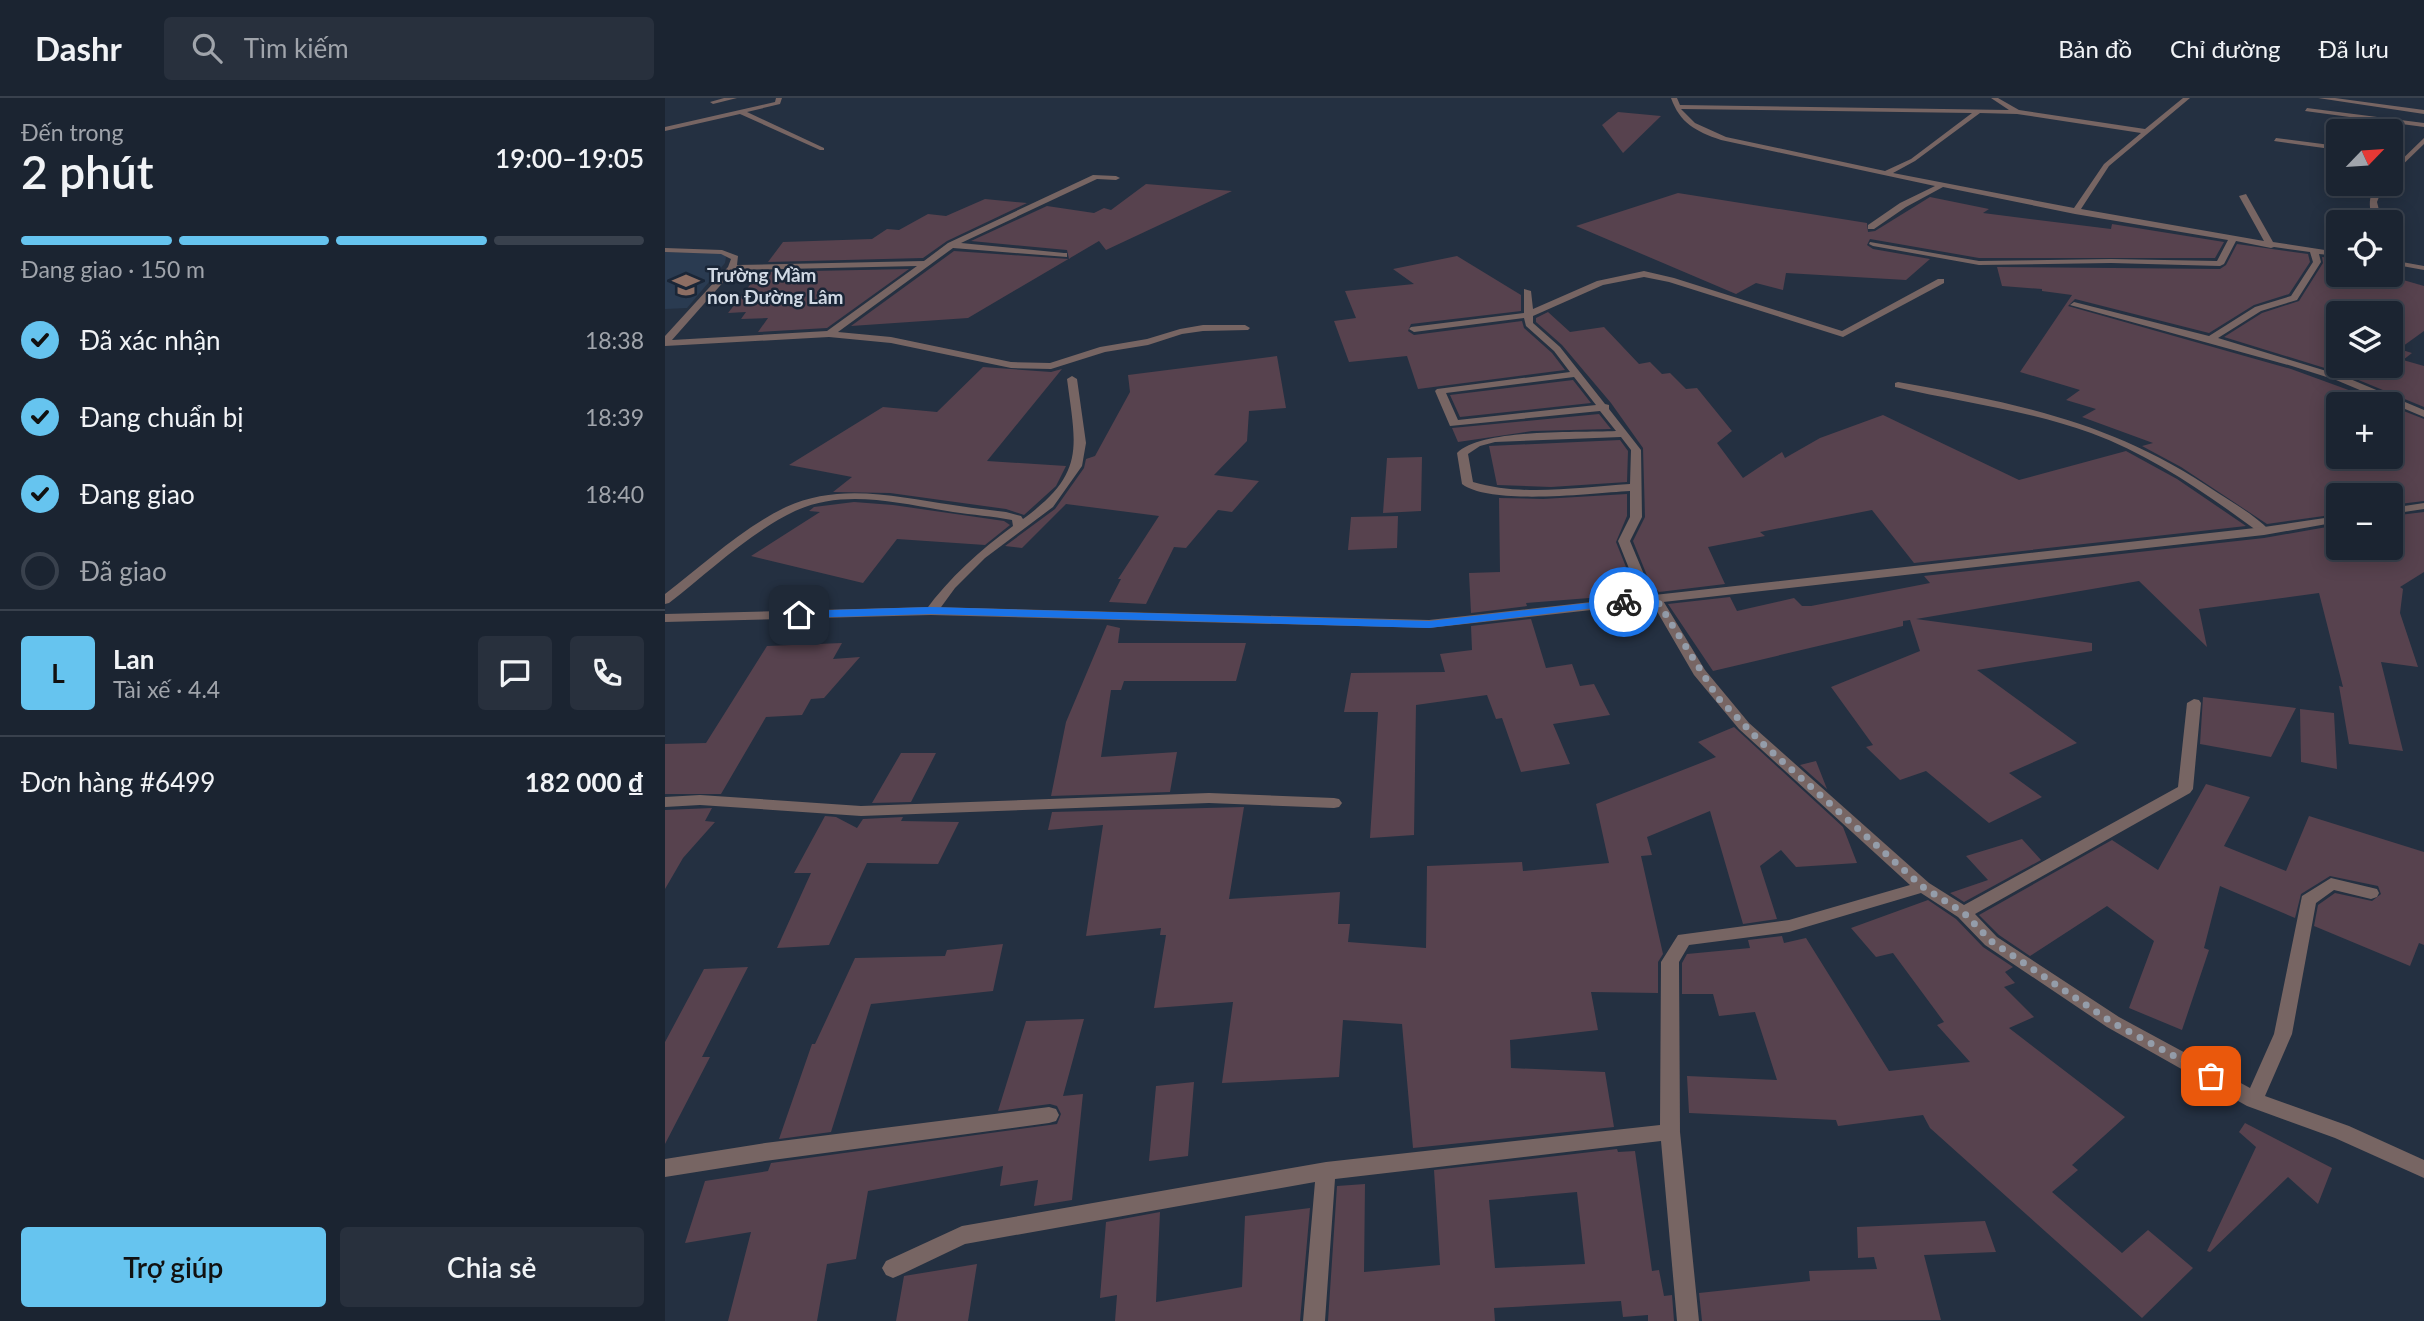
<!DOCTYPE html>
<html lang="vi">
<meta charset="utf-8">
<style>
:root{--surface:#1b2431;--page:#28303d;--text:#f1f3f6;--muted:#a0a4ab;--line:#39414d;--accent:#66c4ef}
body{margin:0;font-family:Lato,sans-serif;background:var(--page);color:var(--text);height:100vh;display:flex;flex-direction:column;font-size:26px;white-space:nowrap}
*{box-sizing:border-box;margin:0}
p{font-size:23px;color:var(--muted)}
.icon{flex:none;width:38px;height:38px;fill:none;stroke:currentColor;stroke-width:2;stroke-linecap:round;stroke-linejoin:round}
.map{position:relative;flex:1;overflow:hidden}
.sheet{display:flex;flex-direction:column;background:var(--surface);width:665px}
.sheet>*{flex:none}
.needle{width:46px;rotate:65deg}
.tools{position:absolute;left:1661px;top:21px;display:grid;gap:14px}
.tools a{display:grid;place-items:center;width:77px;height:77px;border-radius:7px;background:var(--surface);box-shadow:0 4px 18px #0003,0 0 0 2px var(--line);font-size:35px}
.pin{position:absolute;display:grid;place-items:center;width:60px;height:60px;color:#fff;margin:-30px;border-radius:14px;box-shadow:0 4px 10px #0006}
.courier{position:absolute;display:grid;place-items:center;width:70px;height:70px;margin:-35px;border:5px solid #1a73e8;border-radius:50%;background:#fff;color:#222;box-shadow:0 2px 9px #0007}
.overview em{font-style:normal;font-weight:600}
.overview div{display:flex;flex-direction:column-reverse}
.overview{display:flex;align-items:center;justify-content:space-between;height:119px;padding:0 21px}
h1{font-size:46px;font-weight:600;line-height:52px}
.bar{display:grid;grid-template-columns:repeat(4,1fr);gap:10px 7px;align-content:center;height:84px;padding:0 21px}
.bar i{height:9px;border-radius:5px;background:var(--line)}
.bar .selected{background:var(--accent)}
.bar p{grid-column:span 4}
.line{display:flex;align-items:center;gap:18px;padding:0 21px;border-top:2px solid var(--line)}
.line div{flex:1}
.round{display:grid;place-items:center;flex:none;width:74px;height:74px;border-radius:7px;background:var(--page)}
ol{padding:0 21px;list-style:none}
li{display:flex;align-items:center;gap:21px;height:77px}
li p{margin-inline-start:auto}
li .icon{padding:7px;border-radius:50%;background:var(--accent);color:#111;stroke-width:4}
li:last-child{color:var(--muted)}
li i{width:38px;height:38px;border:4px solid var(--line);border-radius:50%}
.action{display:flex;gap:14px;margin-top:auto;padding:14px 21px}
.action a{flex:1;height:80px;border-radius:7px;background:var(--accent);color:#111;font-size:28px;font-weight:600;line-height:80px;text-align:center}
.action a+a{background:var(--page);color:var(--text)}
header{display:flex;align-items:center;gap:42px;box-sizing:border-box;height:98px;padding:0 35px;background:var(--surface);border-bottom:2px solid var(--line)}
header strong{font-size:33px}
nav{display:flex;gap:38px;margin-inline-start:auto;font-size:24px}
.search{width:490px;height:63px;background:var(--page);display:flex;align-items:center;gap:18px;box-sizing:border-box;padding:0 24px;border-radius:7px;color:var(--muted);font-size:26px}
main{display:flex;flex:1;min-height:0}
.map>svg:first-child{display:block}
</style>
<header>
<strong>Dashr</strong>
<div class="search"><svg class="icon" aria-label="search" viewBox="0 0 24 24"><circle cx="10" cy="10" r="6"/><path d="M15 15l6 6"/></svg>Tìm kiếm</div>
<nav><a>Bản đồ</a><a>Chỉ đường</a><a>Đã lưu</a></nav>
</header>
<main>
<section class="sheet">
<div class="overview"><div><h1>2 phút</h1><p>Đến trong</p></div><em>19:00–19:05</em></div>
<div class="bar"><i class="selected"></i><i class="selected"></i><i class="selected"></i><i></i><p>Đang giao · 150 m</p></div>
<ol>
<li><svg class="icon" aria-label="check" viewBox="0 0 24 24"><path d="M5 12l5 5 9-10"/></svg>Đã xác nhận<p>18:38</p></li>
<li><svg class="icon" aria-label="check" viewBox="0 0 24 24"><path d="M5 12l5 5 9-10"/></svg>Đang chuẩn bị<p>18:39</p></li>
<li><svg class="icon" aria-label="check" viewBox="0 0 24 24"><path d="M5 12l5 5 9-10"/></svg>Đang giao<p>18:40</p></li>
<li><i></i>Đã giao</li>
</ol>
<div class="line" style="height:126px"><b class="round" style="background:var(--accent);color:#111">L</b><div><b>Lan</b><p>Tài xế · 4.4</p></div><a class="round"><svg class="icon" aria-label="chat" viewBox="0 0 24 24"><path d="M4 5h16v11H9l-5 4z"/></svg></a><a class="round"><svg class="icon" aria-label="phone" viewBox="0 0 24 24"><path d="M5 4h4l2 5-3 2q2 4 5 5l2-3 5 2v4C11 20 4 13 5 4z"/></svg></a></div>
<div class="line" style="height:91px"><div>Đơn hàng #6499</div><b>182 000 ₫</b></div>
<div class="action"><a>Trợ giúp</a><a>Chia sẻ</a></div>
</section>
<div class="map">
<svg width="1759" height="1223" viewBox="0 0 1759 1223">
<rect width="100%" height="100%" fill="#243041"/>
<path fill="#2a3b51" d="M0 154 58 155 61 159 60 165 22 210 0 211Z"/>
<path fill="#57424e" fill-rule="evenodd" d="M953 14 996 18 958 55 937 27Z
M481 86 567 93 441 152 434 143 303 220 186 228 289 153 404 161 402 152 306 143 382 108 429 115 439 110 446 112Z
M1013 95 1202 125 1203 134 1210 133 1265 99 1324 111 1318 115 1446 131 1447 126 1559 144 1550 160H1314L1205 141 1202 147 1208 151 1265 161 1241 182 1121 175 1118 192 1091 185 1071 196 911 128Z
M320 101 362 105 282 143 258 160 103 164 118 144 207 141 222 131 234 132 263 116 281 118Z
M1572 146 1643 156 1645 164 1624 196 1589 207 1544 235 1410 201 1403 208 1626 271 1722 306H1673V359H1726V308L1759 321V403L1726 407V397H1673V416L1602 426 1516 369 1477 348 1488 345 1417 319 1431 311 1401 302 1415 292 1355 274 1407 197 1377 193V191L1337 188 1332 169 1555 171 1561 167Z
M792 158 856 197V213L746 226 743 233 749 237 857 223 859 230 887 255 900 272 753 291 742 258 684 264 669 223 691 220 680 193 749 186 728 171Z
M1657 159 1673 161V177H1721L1759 188V233L1734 251 1747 255 1738 262 1759 268V309L1679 276 1559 239 1597 215 1634 203 1658 165ZM1673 215H1726V268H1673Z
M244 171 162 230 93 234 103 220 76 221 81 214 63 215 95 174Z
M883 214 905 234 939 229 974 266 985 264 997 276 1005 275 1021 291 1032 290 1067 333 1052 345 1078 380 1117 354 1120 360 1155 340 1218 317 1354 382 1461 353 1512 381 1581 428 1249 465 1207 412 1095 434 1100 438 1043 449 1060 486 994 494 985 485 968 443 980 419 978 350 946 305 897 247 871 224V220Z
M612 258 621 310 584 313 582 343 549 377 594 383 567 414 553 412 521 450 509 449 481 506 444 504 456 481H453L494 418 401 406 357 450 340 448 390 411 419 370 421 361 430 358 465 294 463 277Z
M318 269 386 274 397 271 322 363 401 368 391 388 359 417 341 411 225 395 168 394 187 379 124 367 218 309 272 314Z
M908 282 926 305 795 319 785 297Z
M934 316 946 331 867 333 793 344 787 330Z
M955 342 963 353 962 384 886 389 832 387 824 348Z
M757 359 756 413 718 415 722 360Z
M962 396V418L951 444 969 489 975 496 861 505 862 508 806 515 804 475 835 474 834 400 878 401Z
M189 404 228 407 339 423 345 427 320 447 232 441 198 485 86 458 155 414 144 413 149 409Z
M1759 414V474L1735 489 1738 491 1735 515 1753 569 1716 564 1738 653 1684 646 1674 588 1678 589 1654 495 1534 511 1542 549 1474 483 1251 521 1427 545V553L1312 572 1412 645 1344 675 1377 699 1324 725 1261 673 1235 682 1201 649 1208 647 1166 589 1255 553 1245 522 1238 523V528L1048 573 1003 506 1065 499 1072 513 1129 500 1137 508H1146L1265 485 1259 478 1599 440 1673 427V450H1726V418Z
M733 418 732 450 683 452 686 419Z
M866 521 881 570 907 566 915 588 929 586 945 617 888 626 905 666 856 674 837 620 831 621 822 597 751 607 749 737 705 740 713 614H679L686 575 780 574 775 556 807 552 806 528Z
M442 527 455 530 453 545H581L571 583H459L456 592H446L436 659 512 654 505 694 386 698 401 624Z
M177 545 168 561 195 559 159 600 146 601 137 617 101 619 56 696H0V646L41 645 102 548Z
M1538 599 1631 610 1606 659 1535 646Z
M1635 611 1669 615 1672 671 1636 664Z
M1069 629 1178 729 1192 765 1131 769 1116 752 1095 768 1112 821 1078 826 1045 713 982 739 987 757 976 758 998 856 993 864V895L926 894 933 932 845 942 846 970 940 974 949 1029 748 1050 737 926 678 922 674 979 557 985 568 904 489 910 501 837H495L496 830 421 838 438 727 383 732 387 714 579 709 564 801 675 794 673 826H685L683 844 761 850 762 768 857 764 858 773 944 765 931 706 1051 659 1033 644Z
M236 655H271L246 704 207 705Z
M1151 663 1162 691 1135 667Z
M1541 686 1585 699 1559 748 1621 773 1644 718 1759 754V847L1754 845 1745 868 1649 828 1653 807 1670 795 1707 803 1716 796 1713 788 1665 778 1636 796 1630 820 1555 788 1539 850 1544 852 1517 932 1464 910 1489 843 1442 808 1365 858 1334 837 1314 817 1447 742 1493 772Z
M47 710 40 723 50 724 18 760 0 791V712Z
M160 718 171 719 192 730 198 721 238 719 236 723 294 724 273 766 202 765 164 847 112 850 146 775H129Z
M1357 741 1376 762 1299 804 1285 795 1323 782 1301 758Z
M1263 802 1291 821 1318 849 1348 869 1340 874 1350 885 1339 889 1369 919 1344 930 1460 1019 1407 1067 1413 1072 1387 1094 1457 1155 1483 1132 1528 1170 1477 1220 1265 1030 1258 1017 1173 1028 1171 1022 1024 1015 1022 978 1112 982 1090 914 1054 918 1048 896H1017V865L1022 856 1085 850 1083 842 1117 838 1119 845 1141 840 1224 973 1305 964 1272 927 1279 924 1228 855 1211 859 1186 830Z
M338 846 328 893 206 906 166 1034 114 1041 147 946H150L190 860 280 858 282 852Z
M83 869 37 959H45L0 1046V944L39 871Z
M419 921 398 998 418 996 407 1102 369 1108 373 1082 335 1088 338 1068 203 1093 191 1161 162 1166 152 1223H63L86 1134 20 1145 40 1083 103 1073 106 1065 392 1026 396 1016 392 1008 385 1006 333 1013 361 923Z
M529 984 523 1058 484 1063 491 988Z
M1580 1025 1667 1070 1653 1106 1623 1079 1545 1154 1542 1153 1591 1049 1574 1034Z
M952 1051 953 1054 970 1053 987 1173 994 1172 999 1198 1007 1197 1009 1223H983V1217L958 1219 956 1203 829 1210 830 1223H663L672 1088 700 1086 699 1174 775 1167 769 1072ZM912 1094 920 1166 830 1170 824 1102Z
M645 1110 635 1223H450L452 1197 435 1200 441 1124 495 1114 491 1204 577 1189 580 1118Z
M1320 1123 1331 1154 1259 1157 1276 1222 1037 1223 1034 1195 1145 1183 1144 1173 1212 1171 1209 1159 1193 1160 1192 1129Z
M312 1166 303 1223H231L239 1178Z"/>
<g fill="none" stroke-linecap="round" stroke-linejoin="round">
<path fill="#776563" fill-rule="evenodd" d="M59 0H72L48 6 45 4Z
M111 0H117L115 6 82 14 159 50V52H155L75 16 0 33V29L110 4Z
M1006 0H1012L1015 7 1344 12 1326 0H1333L1354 12 1480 31 1518 0H1525L1444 68 1416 111 1599 143 1574 98 1581 96 1608 144 1673 154V158L1654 156 1656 164 1632 202 1596 213 1553 240 1678 278 1759 312V319L1671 282 1627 268 1405 207 1409 204 1544 238 1590 209 1626 198 1648 164 1645 154 1609 149 1606 150 1571 143 1559 166 1555 168 1446 165 1314 167 1208 148 1204 146 1205 144 1314 163 1446 161 1552 163 1563 142 1410 116 1278 89 1241 109 1209 131H1203V127L1235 105 1270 88 1056 42C1030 33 1015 25 1006 0ZM1016 11 1307 15 1246 61 1220 73 1061 39 1030 25ZM1315 15 1352 16 1476 35 1439 66 1409 110 1228 75 1250 63Z
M1653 0H1670L1759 12V16Z
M1642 10 1759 25V29L1640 13Z
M1611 40 1673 48V52L1609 43Z
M1759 40V46L1726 78V72Z
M428 77 451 78 455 80 451 82 432 81 296 145 399 155H402V159L288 150 173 234 226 239 346 264 385 265 435 249 482 241 515 231 538 227H580L585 230 583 232 538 233 517 236 483 247 440 254 386 271 346 270 226 245 164 239 0 248V238L63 169 66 161 56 156 0 154V150L57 152 73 158 72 167 259 163 283 145ZM252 168 162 233 7 242 69 172Z
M1712 86H1719L1712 104 1717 124H1709C1703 110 1703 98 1712 86Z
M1726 162 1759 168V172L1726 166Z
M979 173 1009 180 1177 233 1273 181H1279V185L1178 239 1004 184 979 179 938 187 868 218V225L895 249 940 306 944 307V311L976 352 977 419 965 443 983 486 997 501 1040 572 1084 625 1264 785 1299 807 1513 689 1522 605 1529 601 1534 602 1536 605 1528 691 1525 695 1310 816 1332 839 1454 919 1585 990 1609 936 1637 798 1666 780 1712 791 1714 795 1712 799 1706 801 1669 792 1651 805 1627 936 1600 998 1684 1028 1759 1062V1080L1670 1040 1582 1008 1442 929 1320 847 1293 819 1256 795 1124 834 1024 847 1014 864 1015 1034 1034 1223H1012L996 1043 670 1081 660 1223H638L650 1084 300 1146 235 1177 228 1180 221 1177 217 1170 221 1163 297 1128 661 1064 995 1027 996 864 1013 837 1124 822 1245 787 1074 631 1029 577 986 503 971 488 953 443 965 419V393C927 395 827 408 797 386L792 355C818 330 913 335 951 333L935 313 785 328 770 293 772 291 905 274 889 253 861 228 859 220 749 234 744 231 746 229 859 215V191L866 193 868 211 932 183ZM909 279 931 307 793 322 781 295ZM956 339 966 352 965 386C914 389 858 399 808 384L803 356 815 348 830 344Z
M407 278 412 281 421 345 417 368 388 409 320 460 290 490 271 516H261L260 513C285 479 314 453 348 428L347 422C327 418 308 417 288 414 236 406 181 390 130 413 84 435 44 474 4 505L0 506V496C39 466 77 430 121 409 175 384 233 399 288 407 306 410 324 412 341 414L356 418 358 421C421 375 411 350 402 281Z
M1233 284C1355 306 1449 324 1553 395 1570 406 1591 418 1605 433L1603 435H1595C1542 396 1488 358 1426 335 1362 312 1295 304 1230 289V285Z
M544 695 669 700 674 701 677 705 674 709 669 710 544 705 196 718 35 707 0 709V699L35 697 196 708Z
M384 1009 391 1011 394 1017 391 1023 384 1025 100 1063 0 1079V1061L100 1045Z"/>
<path fill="#776563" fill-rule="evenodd" d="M1759 405V411L1726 416V410Z
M1673 418V424L1599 437 764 530 266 517 0 524V516L266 509 764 522 1599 429Z"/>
</g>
<path fill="#1a73e8" d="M959 501 963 502V506L764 530 266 516 134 520 129 517 134 513 266 509 764 523Z"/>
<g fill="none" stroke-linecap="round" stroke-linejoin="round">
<path stroke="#949daa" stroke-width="7" stroke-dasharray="0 12.6" d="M959 504 991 501 1053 600 1098 646 1258 789 1299 815 1326 843 1448 925 1546 978"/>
</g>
<defs>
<symbol id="school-bare" viewBox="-9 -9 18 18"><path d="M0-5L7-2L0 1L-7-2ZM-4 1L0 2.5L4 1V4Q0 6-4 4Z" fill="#8d6e63" stroke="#1a2637" stroke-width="2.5" paint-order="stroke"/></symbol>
</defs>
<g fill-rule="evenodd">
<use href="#school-bare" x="2" y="168" width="38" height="38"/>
</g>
<g text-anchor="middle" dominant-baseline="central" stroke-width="5" stroke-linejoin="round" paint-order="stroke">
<g font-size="19" font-weight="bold" fill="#d0d8e3" stroke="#1a2637" text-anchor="start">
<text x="42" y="176">Trường Mầm<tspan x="42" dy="22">non Đường Lâm</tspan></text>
</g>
</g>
</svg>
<div class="tools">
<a><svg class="needle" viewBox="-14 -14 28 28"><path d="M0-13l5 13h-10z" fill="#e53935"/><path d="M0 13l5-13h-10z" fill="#a0a4ab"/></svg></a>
<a><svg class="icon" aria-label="locate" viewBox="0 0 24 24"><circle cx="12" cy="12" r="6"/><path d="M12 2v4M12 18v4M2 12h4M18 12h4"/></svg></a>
<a><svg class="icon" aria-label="layers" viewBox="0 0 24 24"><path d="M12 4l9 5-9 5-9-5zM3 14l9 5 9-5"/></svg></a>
<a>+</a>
<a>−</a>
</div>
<div class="pin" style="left:1546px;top:978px;background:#ea580c"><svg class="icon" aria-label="bag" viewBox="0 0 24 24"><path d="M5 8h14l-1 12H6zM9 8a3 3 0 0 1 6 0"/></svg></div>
<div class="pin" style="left:134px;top:517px;background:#1f2937"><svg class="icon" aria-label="home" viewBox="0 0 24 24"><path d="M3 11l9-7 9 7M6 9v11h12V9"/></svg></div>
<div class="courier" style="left:959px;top:504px"><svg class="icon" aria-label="bike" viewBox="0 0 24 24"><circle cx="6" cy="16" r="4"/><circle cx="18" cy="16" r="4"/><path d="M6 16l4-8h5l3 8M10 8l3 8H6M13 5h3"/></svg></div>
</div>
</main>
